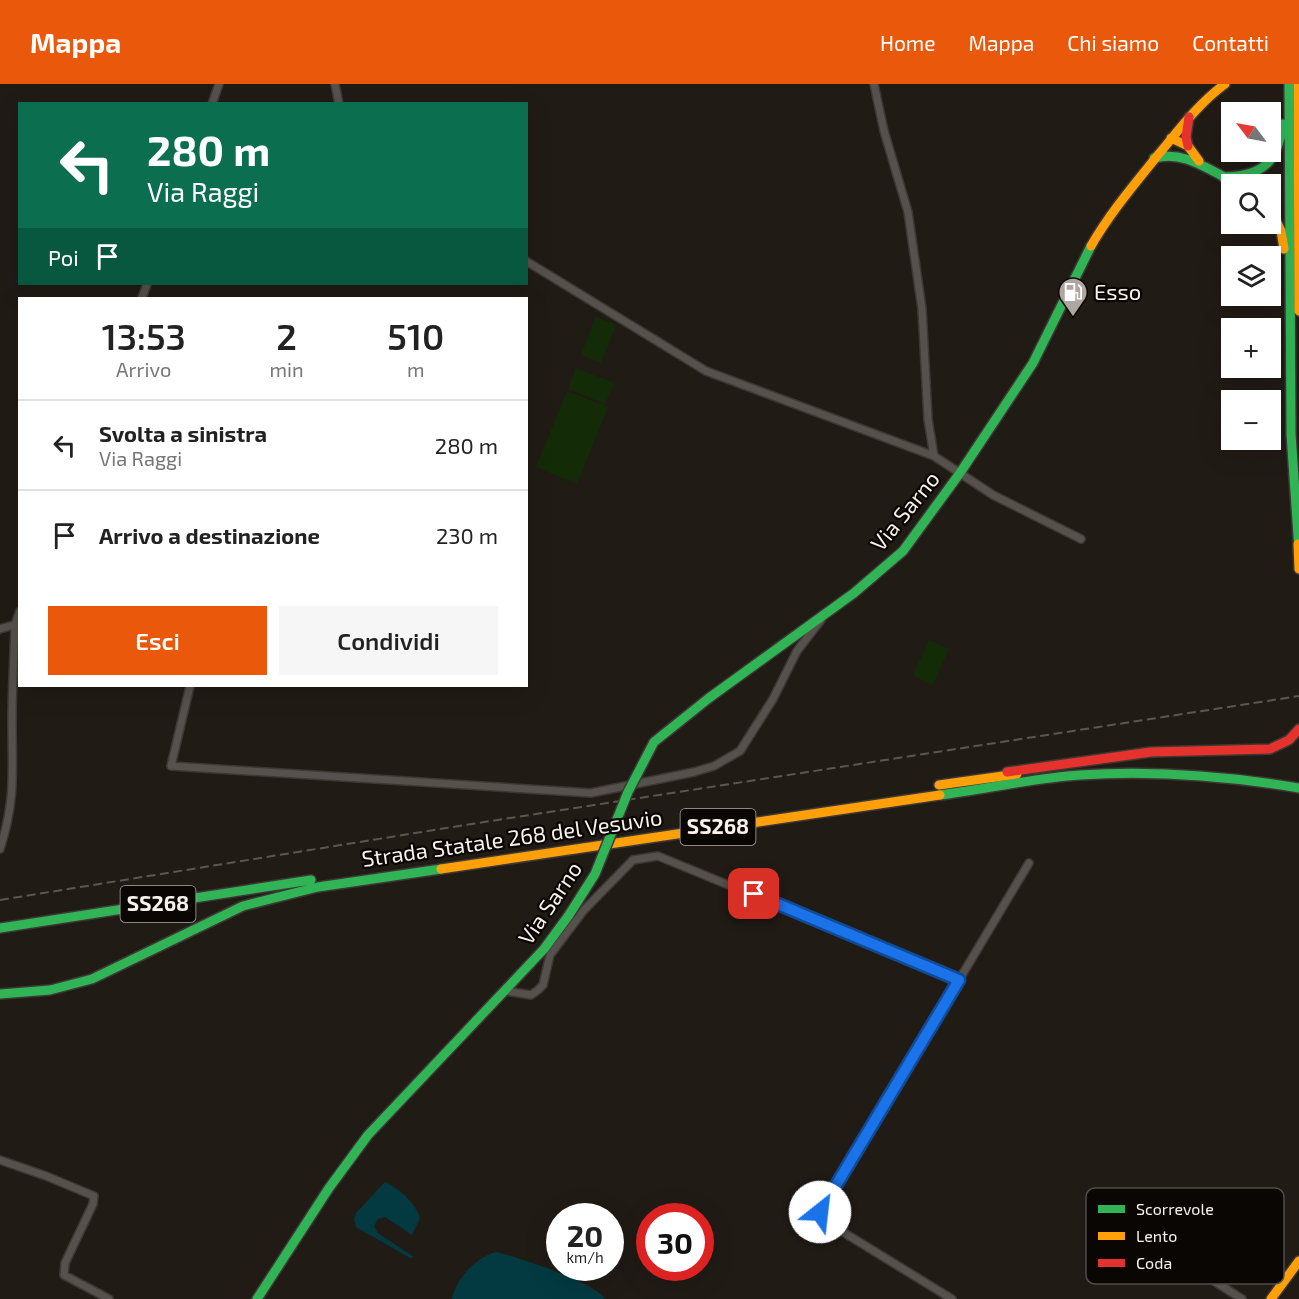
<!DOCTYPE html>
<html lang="it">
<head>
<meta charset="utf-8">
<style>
  body { margin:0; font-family:"Exo 2",sans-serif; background:#f6f6f6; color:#222; height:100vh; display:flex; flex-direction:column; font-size:22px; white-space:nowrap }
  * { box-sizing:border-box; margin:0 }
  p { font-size:20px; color:#767676 }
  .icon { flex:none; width:33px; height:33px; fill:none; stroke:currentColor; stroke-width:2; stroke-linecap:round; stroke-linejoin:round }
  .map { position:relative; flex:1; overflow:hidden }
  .details { position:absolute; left:18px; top:213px; width:510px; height:390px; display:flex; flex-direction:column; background:#fff; border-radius:0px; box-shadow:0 6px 24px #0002 }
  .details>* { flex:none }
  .hud { position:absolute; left:18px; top:18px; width:510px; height:183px; border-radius:0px; box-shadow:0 6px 24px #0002; background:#0b6e4f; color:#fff; overflow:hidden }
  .needle { width:39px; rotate:302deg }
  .controls { position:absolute; left:1221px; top:18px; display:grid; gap:12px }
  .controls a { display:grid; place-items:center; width:60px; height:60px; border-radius:0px; background:#fff; box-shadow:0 6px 24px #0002; font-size:30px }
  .speed { position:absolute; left:546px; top:1119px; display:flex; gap:12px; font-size:30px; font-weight:700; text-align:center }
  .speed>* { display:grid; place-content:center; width:78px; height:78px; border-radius:50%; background:#fff; box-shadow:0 6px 24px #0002; line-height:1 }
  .speed small { font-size:15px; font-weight:400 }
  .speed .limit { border:9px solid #d22; background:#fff; color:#111 }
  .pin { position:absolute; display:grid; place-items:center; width:51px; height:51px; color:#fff; margin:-26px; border-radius:12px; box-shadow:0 3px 9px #0006 }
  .me { position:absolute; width:66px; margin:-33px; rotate:29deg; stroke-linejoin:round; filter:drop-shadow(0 0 4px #0008) }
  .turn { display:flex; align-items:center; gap:21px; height:126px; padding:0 30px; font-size:27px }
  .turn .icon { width:78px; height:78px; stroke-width:2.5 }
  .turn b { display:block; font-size:42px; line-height:51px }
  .then { display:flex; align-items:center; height:57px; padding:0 30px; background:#0003; gap:12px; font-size:22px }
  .eta { display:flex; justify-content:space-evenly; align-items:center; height:102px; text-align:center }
  .eta b { font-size:36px; font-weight:600; line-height:42px }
  .button { display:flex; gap:12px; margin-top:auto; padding:12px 30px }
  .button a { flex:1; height:69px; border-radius:0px; background:#ea580c; color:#fff; font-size:24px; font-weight:600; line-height:69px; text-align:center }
  .button a+a { background:#f6f6f6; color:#222 }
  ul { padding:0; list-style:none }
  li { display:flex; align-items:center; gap:18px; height:90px; padding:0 30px; border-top:2px solid #e0e0e0 }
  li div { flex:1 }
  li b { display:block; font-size:22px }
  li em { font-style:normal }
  header { display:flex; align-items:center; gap:36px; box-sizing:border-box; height:84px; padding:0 30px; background:#ea580c; color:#fff }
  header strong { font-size:28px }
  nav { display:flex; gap:33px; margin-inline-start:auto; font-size:21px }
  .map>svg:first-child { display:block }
  .green { fill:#132c07 }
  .water { fill:#033a42 }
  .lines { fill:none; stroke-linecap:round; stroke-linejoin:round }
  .street-casing { stroke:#3d3835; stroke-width:10 }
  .fast-casing { stroke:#3d3835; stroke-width:12 }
  .slow-casing { stroke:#3d3835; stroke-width:12 }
  .jam-casing { stroke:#3d3835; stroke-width:12 }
  .street { stroke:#56514c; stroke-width:7 }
  .fast { stroke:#30b455; stroke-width:9 }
  .slow { stroke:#ff9f0a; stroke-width:9 }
  .jam { stroke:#e5322d; stroke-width:9 }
  .rail { stroke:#5b5652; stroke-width:2; stroke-dasharray:9 4.5; stroke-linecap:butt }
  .fast-bridge-casing { stroke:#3d3835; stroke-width:12; stroke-linecap:butt }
  .fast-bridge { stroke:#30b455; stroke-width:9 }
  .route-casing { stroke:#114b97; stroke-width:15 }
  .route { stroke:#1a73e8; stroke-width:10 }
  .labels { text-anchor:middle; stroke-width:4.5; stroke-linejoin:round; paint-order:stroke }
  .shield { fill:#0a0604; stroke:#b1aaa6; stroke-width:1.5 }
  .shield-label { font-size:21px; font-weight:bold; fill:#f9f1ec }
  .poi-label { font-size:22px; fill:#f9f1ec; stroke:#0a0604; text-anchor:start }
  .street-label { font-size:22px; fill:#f9f1ec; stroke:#0a0604 }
  .key { fill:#0a0604; stroke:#524c4a; stroke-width:1.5 }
  .key-label { font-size:16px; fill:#f9f1ec }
</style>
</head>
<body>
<header>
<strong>Mappa</strong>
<nav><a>Home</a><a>Mappa</a><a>Chi siamo</a><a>Contatti</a></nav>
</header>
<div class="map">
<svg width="1299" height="1215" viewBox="0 0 1299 1215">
  <rect width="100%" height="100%" fill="#211b16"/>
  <path class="green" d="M596,233l20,8 -15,38 -20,-8z
    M576,284l38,15 -9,21 -37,-15z
    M567,307l41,16 -31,77 -41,-17z
    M929,556l20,9 -16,36 -20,-10z"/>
  <path class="water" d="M385,1098c14,6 31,22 35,36l-8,17 -27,-18 -7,2 -4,7 4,7 36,24 -4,1 -54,-31 -2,-8 2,-6z
    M496,1168c23,6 97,29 109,47h-153c4,-20 24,-42 44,-47z"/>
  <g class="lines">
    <g class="street-casing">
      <path id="street" d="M335,0l4,20
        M874,0l10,47 24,81 14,97 6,110 6,37
        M212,20l7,-20
        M526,177l180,110 228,85 59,39 88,44
        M142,214l5,-14
        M0,545l17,-5
        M190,602l-19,80 420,27 103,-21 20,-6 26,-15 33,-52 24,-48 24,-31
        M0,765c16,-50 12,-77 12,-128 0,-32 2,-64 3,-96l5,-14
        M959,896l70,-117
        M506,907l25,4 7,-5 5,-5 7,-30 34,-45 49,-50 25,-4 301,124 -139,232 5,9 127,78
        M0,1076l46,16 48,20 -1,8 -28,59 -1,12 45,24
        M1117,1135l125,80"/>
    </g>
    <g class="fast-casing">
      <path id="fast" d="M1289,0l2,350 8,116
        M1154,74c30,-7 50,9 76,22
        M1223,93c40,-1 54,-14 60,-53
        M709,614l145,-105 49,-42 57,-78 73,-110 58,-117
        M940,711c46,-6 94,-17 140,-20 73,-5 147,1 219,13
        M0,844l311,-48
        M0,910l50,-4 42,-11 151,-73 75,-19 123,-18
        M257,1215l72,-111 39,-53 176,-186 25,-34"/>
    </g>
    <g class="slow-casing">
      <path id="slow" d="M1298,0l1,227
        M1171,54l17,8 11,15
        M1270,124l11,23 3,18
        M1091,162c19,-33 43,-61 67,-91 21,-25 40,-51 67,-71
        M1298,460l1,25
        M939,701l78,-11
        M441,785l499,-74
        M1271,1215l28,-38"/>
    </g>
    <g class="jam-casing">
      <path id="jam" d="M1188,62l-2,-9 3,-20
        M1007,688l144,-20 119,-3 19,-9 10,-11"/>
    </g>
    <use href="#street" class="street"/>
    <use href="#fast" class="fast"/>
    <use href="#slow" class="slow"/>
    <use href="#jam" class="jam"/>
    <path class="rail" d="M0,816l465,-75 834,-129"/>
    <g class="fast-bridge-casing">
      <path id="fast-bridge" d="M569,831l26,-41 33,-82 26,-50 55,-44"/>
    </g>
    <use href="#fast-bridge" class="fast-bridge"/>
  </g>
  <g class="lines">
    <g class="route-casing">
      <path id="route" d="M754,810l205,86 -139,232"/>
    </g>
    <use href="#route" class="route"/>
  </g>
  <defs>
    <g id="fuel-pin" transform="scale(1.5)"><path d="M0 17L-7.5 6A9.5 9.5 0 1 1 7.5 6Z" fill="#ada6a1" stroke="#0a0604"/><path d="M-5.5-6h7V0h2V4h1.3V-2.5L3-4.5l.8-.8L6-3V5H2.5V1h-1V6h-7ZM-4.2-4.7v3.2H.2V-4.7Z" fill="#fff"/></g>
  </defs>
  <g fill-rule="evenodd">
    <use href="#fuel-pin" x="1073" y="208"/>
  </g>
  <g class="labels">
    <g class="shield">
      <rect x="680.5" y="725" width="75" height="36" rx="4.5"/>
      <rect x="120.5" y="802" width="75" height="36" rx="4.5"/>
    </g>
    <g class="shield-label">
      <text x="718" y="750">SS268</text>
      <text x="158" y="827">SS268</text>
    </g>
    <g class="poi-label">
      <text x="1094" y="216">Esso</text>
    </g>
    <g class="street-label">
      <text transform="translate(905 427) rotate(-51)" y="8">Via Sarno</text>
      <text transform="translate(512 754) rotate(-8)" y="8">Strada Statale 268 del Vesuvio</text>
      <text transform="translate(550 819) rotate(-56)" y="8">Via Sarno</text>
    </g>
  </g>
  <rect x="1086" y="1104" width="198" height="96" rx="9" class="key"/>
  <rect x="1098" y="1121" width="27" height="8" fill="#30b455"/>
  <rect x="1098" y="1148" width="27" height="8" fill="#ff9f0a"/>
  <rect x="1098" y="1175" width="27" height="8" fill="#e5322d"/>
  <g class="key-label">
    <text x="1136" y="1131">Scorrevole</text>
    <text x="1136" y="1158">Lento</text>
    <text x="1136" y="1185">Coda</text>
  </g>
</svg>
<div class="controls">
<a><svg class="needle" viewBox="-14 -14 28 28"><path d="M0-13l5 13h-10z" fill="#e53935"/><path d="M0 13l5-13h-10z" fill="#767676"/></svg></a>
<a><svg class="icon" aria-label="search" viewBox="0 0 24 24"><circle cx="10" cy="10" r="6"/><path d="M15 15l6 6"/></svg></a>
<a><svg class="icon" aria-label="layers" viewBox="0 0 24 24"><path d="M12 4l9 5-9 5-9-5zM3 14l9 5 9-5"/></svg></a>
<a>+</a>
<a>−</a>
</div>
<div class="speed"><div>20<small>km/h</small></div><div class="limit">30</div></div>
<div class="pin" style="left:754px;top:810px;background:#d93025"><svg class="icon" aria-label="arrive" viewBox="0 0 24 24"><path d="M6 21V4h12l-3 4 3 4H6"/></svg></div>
<svg class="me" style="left:820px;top:1128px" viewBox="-20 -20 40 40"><circle r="19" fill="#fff"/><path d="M0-13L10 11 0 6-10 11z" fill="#1a73e8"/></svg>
<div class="hud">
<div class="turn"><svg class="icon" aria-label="left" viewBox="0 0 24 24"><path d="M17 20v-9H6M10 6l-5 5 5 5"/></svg><div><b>280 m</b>Via Raggi</div></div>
<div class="then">Poi<svg class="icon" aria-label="arrive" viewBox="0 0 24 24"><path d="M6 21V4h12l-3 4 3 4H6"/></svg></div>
</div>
<section class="details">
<div class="eta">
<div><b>13:53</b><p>Arrivo</p></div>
<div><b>2</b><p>min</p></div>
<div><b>510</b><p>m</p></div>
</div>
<ul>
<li><svg class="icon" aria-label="left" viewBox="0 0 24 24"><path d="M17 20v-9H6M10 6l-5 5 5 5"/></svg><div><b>Svolta a sinistra</b><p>Via Raggi</p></div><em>280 m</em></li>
<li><svg class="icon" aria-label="arrive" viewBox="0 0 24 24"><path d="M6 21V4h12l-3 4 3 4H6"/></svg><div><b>Arrivo a destinazione</b></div><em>230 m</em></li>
</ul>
<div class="button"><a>Esci</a><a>Condividi</a></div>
</section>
</div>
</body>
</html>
